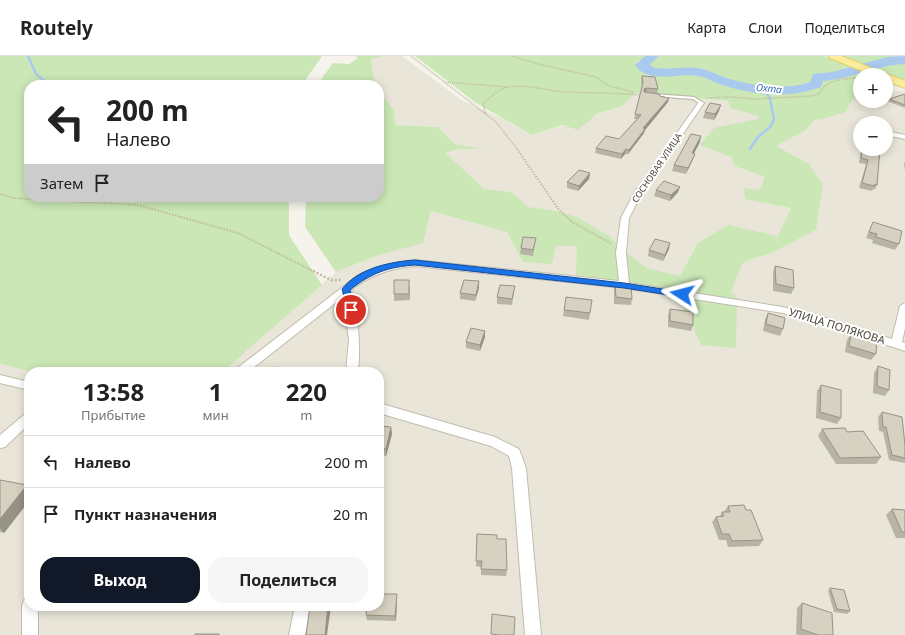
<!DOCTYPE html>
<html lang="ru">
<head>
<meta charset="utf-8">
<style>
  body { margin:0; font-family:"Noto Sans",sans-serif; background:#f6f6f6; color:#222; height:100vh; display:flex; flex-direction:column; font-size:15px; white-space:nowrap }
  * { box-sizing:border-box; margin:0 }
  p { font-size:13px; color:#767676 }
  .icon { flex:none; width:22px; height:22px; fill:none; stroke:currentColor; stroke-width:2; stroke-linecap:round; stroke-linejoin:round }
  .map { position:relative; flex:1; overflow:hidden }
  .drawer { position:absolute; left:24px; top:311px; width:360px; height:244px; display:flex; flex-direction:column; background:#fff; border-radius:16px; box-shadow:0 2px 10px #0003 }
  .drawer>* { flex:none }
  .hud { position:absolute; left:24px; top:24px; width:360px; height:122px; border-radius:16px; box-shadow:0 2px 10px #0003; background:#fff; color:#222; overflow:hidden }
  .fabs { position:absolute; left:853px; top:12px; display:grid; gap:8px }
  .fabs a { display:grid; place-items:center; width:40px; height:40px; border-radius:50%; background:#fff; box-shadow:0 2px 10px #0003; font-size:20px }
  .pin { position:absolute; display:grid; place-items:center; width:34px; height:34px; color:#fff; margin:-17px; border:2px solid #fff; border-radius:50%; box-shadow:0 1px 4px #0007 }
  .me { position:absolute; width:44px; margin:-22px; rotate:279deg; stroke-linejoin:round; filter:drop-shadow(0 0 3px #0008) }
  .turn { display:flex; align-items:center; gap:14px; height:84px; padding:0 16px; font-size:18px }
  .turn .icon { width:52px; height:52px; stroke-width:2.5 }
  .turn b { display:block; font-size:28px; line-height:34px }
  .then { display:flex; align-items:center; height:38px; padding:0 16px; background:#0003; gap:8px; font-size:15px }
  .eta { display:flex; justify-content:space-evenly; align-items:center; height:68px; text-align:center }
  .eta b { font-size:24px; font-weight:700; line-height:28px }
  .button { display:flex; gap:8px; margin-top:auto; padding:8px 16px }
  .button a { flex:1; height:46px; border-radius:16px; background:#111827; color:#fff; font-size:16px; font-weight:700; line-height:46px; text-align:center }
  .button a+a { background:#f6f6f6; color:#222 }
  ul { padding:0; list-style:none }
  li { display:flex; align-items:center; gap:12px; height:52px; padding:0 16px; border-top:1px solid #e0e0e0 }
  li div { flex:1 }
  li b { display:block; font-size:15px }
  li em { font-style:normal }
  header { display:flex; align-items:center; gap:24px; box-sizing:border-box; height:56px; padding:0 20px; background:#fff; border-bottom:1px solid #e0e0e0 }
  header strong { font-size:19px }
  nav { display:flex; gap:22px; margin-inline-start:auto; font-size:14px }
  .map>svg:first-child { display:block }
  .residential { fill:#e9e6d9; fill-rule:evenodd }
  .green { fill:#cae7b5 }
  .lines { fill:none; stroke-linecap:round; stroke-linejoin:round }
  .stream { stroke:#aac9ef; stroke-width:2.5 }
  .river { fill:#aac9ef; fill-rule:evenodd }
  .service-casing { stroke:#c0bcad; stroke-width:2.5 }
  .minor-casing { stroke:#c0bcad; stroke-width:2 }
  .primary-casing { stroke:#e1ce6d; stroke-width:2 }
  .path-far2 { stroke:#c2ba9f; stroke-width:1.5; stroke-dasharray:1 1; stroke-linecap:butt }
  .path-far1 { stroke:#c2ba9f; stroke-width:2; stroke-dasharray:1.5 1.5; stroke-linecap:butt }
  .path { stroke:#c2ba9f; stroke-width:2.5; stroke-dasharray:2 2; stroke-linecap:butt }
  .service { fill:#fff; fill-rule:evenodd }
  .minor { fill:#fff; fill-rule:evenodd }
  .primary { fill:#fbed9d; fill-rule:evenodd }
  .wall { fill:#b8b4a5 }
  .shaded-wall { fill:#969286 }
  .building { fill:#d6d1c0; stroke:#969286 }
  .route { fill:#1a73e8; stroke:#114b97 }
  .labels { text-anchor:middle; stroke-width:4; stroke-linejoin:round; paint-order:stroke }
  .far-street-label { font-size:9px; fill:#494539; stroke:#fff }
  .far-water-label { font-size:10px; font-style:italic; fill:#346cb2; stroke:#fff }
  .street-label { font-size:11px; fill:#494539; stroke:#fff }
</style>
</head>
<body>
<header>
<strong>Routely</strong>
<nav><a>Карта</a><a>Слои</a><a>Поделиться</a></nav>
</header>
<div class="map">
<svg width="905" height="579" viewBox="0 0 905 579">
  <rect width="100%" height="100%" fill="#f5f3eb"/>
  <path class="residential" d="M384,0h18l61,45 36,16 33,18 62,-18 4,-4 23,-6 15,-14 209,19 8,-13 7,-2v4h26v-8l19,-3v545h-905v-271l32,8h-3v234h350v-234h-159l8,-5 108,-95 40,-16 46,-13 9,-32 53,-22 -38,-36 12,-4h21l-24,-5 -17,-17 -42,-2 -2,-15 -15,-19v-6h-4l-4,-26zM860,67h26v26h-26z"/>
  <path class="green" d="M0,0h322l-20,29h-273v112h260v38l33,50 -94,82 -8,5h-188l-32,-8z
    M357,0h27l-13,3 4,26h-58l16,-22 16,1 8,-5z
    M415,0h233l-11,6 2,6c12,4 23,8 35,8 7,0 15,-2 22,-1 9,1 19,6 29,8 22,6 85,21 98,-4l12,-1 24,-8 12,5h-11v22l-7,2 -8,13 -19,6 -12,2 -8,10 -30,16 33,18 14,20 -7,46 -47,24 -18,5 -9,5 -11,28 6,5 -1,51 -35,-3 -25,-52 -46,-11 -54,-7 1,-29h-21l-4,18 -29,-2 -16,-30 -76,-21 -8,32 -47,13 -40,16 -31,-45 1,-30h73v-106l15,19 2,15 42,2 17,17 27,5h-24l-12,4 38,36 27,3 17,15 27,4 22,6 32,19 13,13 25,19 33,8 18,-33 30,-18 50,11 13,-28 -46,-9 -1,-11 16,2 5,-13 -30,-11 -4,-9 -31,-12 14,-17 44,-9 1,-3 -29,-8 -2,-7 -92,-8 -15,14 -23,6 -20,17 -15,-5 -31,10 -56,-32z
    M658,0h166l27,11 -22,8h-14l-2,2 -1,5c-20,12 -44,6 -66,2 -4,-1 -8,-1 -12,-2 -12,-4 -24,-10 -36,-12 -14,-1 -43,6 -54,-6z
    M839,0h66v3h-18l-25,6z
    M891,6h14v20l-28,-10 -6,-5z"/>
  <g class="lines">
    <path class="stream" d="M28,0l8,18 13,11
      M750,93l7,-11 14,-12 3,-7 -4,-20 -6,-10"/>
    <path class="river" d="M645,0h14l-10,9 6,3c14,2 29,-2 43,0 12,2 21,8 32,11 25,7 55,12 80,3l3,-8 20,-2 54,-15 18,-1v8c-29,1 -54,15 -82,17l-2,6c-33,12 -67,8 -99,-2 -8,-3 -15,-7 -23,-9 -19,-4 -51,9 -64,-11z"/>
    <g class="service-casing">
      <path id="service" d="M653,38l41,3 9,6 -3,1 -7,-5 -41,-3 -1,-1z"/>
    </g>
    <g class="minor-casing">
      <path id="minor" d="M701,45l3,2 -63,92 -12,23 -3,35 3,30 154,24 34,8 75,24 8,-33 5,-3v25l-3,14 3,1v8l-94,-31 -28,-7 -159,-25 -209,-22c-25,2 -45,9 -64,24 7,27 10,54 7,82h-12l3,-32 -6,-43 -95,75h-14l2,-3 121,-93c18,-9 37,-14 58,-16l204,21 -3,-28 5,-35 12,-23 66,-93z
        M886,75l19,4v4l-19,-4z
        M0,319l29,7v8l-29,-7z
        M379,347l116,34 24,12 7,19 15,167h-16l-13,-167 -3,-12 -18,-10 -112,-33z
        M29,356v12l-24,23 -5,1v-13l25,-21z
        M29,543v7h9v29h-16v-29l2,-6z
        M295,550h16l-6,29h-16z"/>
    </g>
    <g class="primary-casing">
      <path id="primary" d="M828,0h13l64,25v7l-19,-7v-6h-14l-42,-17z"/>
    </g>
    <path class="path-far2" d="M411,0l85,66 22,28
      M512,0l26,8 58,13 13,9 24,6
      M444,26l63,5
      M707,42l24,-1 24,2 56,-3 8,-2c7,-16 25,-14 40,-17
      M486,59l-3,-11c6,-6 16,-15 25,-17 20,-3 39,4 58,5 26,1 51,1 77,3"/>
    <path class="path-far1" d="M517,93l42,61 13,12 40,22
      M0,138l13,4 125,7 100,28 77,39"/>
    <path class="path" d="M313,215l18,9h11"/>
    <use href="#service" class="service"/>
    <use href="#minor" class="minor"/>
    <use href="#primary" class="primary"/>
  </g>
  <path class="wall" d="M642,20l16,13 -1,4h-5l8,3 8,6 -23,28 -1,3 -16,21h-3l-4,5 -26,-6 1,-5 23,-9 18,-20h-3l8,-32 -1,-6z
    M905,38v14l-18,-7 2,-2z
    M719,55l-5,9 -11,-2 2,-6z
    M700,86l-6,11 1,1 -2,5 -7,15 -14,-3 2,-6z
    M861,93h19l-3,36 -2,4h-2l-1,2 -13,-3 7,-24 -7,-1z
    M905,106v9l-1,-7z
    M590,117l-1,6 -11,12 -11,-3v-6z
    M680,131l-2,5 -8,9 -16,-5 2,-6z
    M873,166l26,22 -4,6 -23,-7 1,-3 -7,-2 4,-10z
    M536,182l-3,18 -13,-2 1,-6z
    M669,193l-6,12 -15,-5 1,-6z
    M775,210l19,22 -3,6 -18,-3v-19z
    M479,225v7l-4,13 -15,-2v-6z
    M615,227l17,16 -1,6 -17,-1v-15z
    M410,230v14l-16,1v-7z
    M514,237l-2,12 -15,-1v-7z
    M566,241l24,16 -1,7 -26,-4z
    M670,253l23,16 -2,6 -23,-4v-12z
    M768,257l15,16 -3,7 -17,-5 2,-12z
    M485,275v6l-5,14 -14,-3v-6z
    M851,278l25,20 -5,6 -26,-8 2,-12z
    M878,310l11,24 -4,6 -12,-3 1,-20z
    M821,329l20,33 -4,6 -21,-6 1,-27z
    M882,356l23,33v18l-16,-3 -6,-28 -4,-1 -1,-14z
    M379,370l12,1 1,7 -6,22 -7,-1z
    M822,373l59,28 -5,7h-40l-18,-28z
    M0,424l29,8v13l-25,32 -4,-1z
    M728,450l18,4 17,30 -4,6 -31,1 -2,-7h-7l-7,-18 4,-5 4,-1 2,-4h2z
    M892,453l13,1v28h-9l-10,-23z
    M477,478l20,5 10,31 -1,6 -25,-1v-8l-5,-1z
    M830,532l20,23 -3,3 -13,-2 -6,-21z
    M397,543l-1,22 -29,-1 -1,-5z
    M802,547l31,32h-35l-2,-1 1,-26z"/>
  <path class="shaded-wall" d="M647,32l-1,4 -3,2 1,-5z
    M669,42l-1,4 -23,28 -1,3 -16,21 1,-4 14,-22z
    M721,49l-2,6 -5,9 1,-6z
    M701,80l-1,6 -9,17 1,-6z
    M626,93l-1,5 -4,5 1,-5z
    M695,98l-2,5 -7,15 2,-6z
    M590,117l-1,6 -11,12 1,-5z
    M680,131l-2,5 -8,9 1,-6z
    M670,187l-1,6 -6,12 2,-6z
    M479,225v7l-4,13 1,-6z
    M485,275v6l-5,14v-6z
    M391,371l1,7 -6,22v-7z
    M27,429l2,3v13l-25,32 -4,-5v-9z
    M397,538v5l-1,22 -1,-5z
    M328,550h3l-4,29h-2z"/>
  <path class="building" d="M642,20l13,1 3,12 -11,-1 -3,1v3l15,2 1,2 9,2 -26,30 2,1 -16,21 -3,-1 -4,5 -26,-6 10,-12 13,3 22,-24 -6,-1 8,-31z
    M905,38v11l-16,-6z
    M710,47l11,2 -6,9 -10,-2z
    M691,78l10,2 -9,17 3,1 -7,14 -14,-3z
    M862,93h18l-3,36 -2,-1 -1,2 -12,-3 6,-23 -7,-2z
    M579,114l11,3 -11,13 -12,-4z
    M664,125l16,6 -9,8 -15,-5z
    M873,166l29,9 -3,13 -23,-7 1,-3 -8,-2z
    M523,181l13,1 -3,12 -12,-2z
    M655,183l15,4 -5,12 -16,-5z
    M775,210l18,4 1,18 -18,-4z
    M394,224h15v14h-15z
    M464,224l15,1 -3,14 -16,-2z
    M615,227l16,1 1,15 -16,-2z
    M500,229l15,1 -3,13 -15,-2z
    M566,241l26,3 -2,13 -26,-3z
    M670,253l23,3v13l-23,-4z
    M768,257l17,5 -2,11 -17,-5z
    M471,272l14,3 -5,14 -14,-3z
    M851,278l26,7 -1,13 -27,-8z
    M878,310l12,4 -1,20 -12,-4z
    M272,311l9,5h-16z
    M821,329l20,5v28l-21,-6z
    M882,356l20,5 3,28v13l-13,-3 -6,-28h-3z
    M379,370l12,1 -5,22h-7z
    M845,372l2,4 16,-1 18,26 -41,1 -18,-29z
    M0,424l27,5 -27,34z
    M744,449l2,5h5l12,30 -31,1 -3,-7h-7l-6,-17 8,-1 -2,-4h8l-2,-6z
    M892,453l13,1v22h-3z
    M477,478l20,1v4h9l1,31 -26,-1 1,-8h-6z
    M830,532l14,2 6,21 -13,-2z
    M379,538h18l-2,22 -29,-1 1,-9h12z
    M802,547l30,10 1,22h-15l-17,-6z
    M310,550h18l-3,29h-19z
    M492,558l23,3 -1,18h-14l-9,-1z
    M195,578h24v1h-24z"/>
  <path class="route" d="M415,204l209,23 58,9 4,2 -4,3 -58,-9 -209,-23c-27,2 -44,8 -65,25l5,20 -1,2h-6l-6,-23c17,-21 47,-27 73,-29z"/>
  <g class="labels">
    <g class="far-street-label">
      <text transform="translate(657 112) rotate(-56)" y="3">СОСНОВАЯ УЛИЦА</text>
    </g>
    <g class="far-water-label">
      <text transform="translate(769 32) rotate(6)" y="4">Охта</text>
    </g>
    <g class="street-label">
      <text transform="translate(837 270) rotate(17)" y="4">УЛИЦА ПОЛЯКОВА</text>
    </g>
  </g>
</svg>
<div class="fabs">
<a>+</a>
<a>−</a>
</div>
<div class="pin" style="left:351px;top:254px;background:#d93025"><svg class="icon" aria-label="arrive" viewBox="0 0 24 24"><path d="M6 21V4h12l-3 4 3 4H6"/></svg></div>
<svg class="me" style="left:682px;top:238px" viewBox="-20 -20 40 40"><path d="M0-17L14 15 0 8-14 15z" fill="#1a73e8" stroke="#fff" stroke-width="4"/></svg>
<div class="hud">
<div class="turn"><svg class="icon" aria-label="left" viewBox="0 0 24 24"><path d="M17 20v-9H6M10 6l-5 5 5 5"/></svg><div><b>200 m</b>Налево</div></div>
<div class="then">Затем<svg class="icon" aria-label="arrive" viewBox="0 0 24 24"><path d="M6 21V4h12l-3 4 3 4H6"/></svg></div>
</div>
<section class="drawer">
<div class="eta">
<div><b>13:58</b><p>Прибытие</p></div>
<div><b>1</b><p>мин</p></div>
<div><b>220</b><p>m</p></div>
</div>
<ul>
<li><svg class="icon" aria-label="left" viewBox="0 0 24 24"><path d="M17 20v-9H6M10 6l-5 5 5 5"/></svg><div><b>Налево</b></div><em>200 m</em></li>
<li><svg class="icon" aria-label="arrive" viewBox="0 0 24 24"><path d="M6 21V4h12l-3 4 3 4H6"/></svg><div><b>Пункт назначения</b></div><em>20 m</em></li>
</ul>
<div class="button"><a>Выход</a><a>Поделиться</a></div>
</section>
</div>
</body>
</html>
